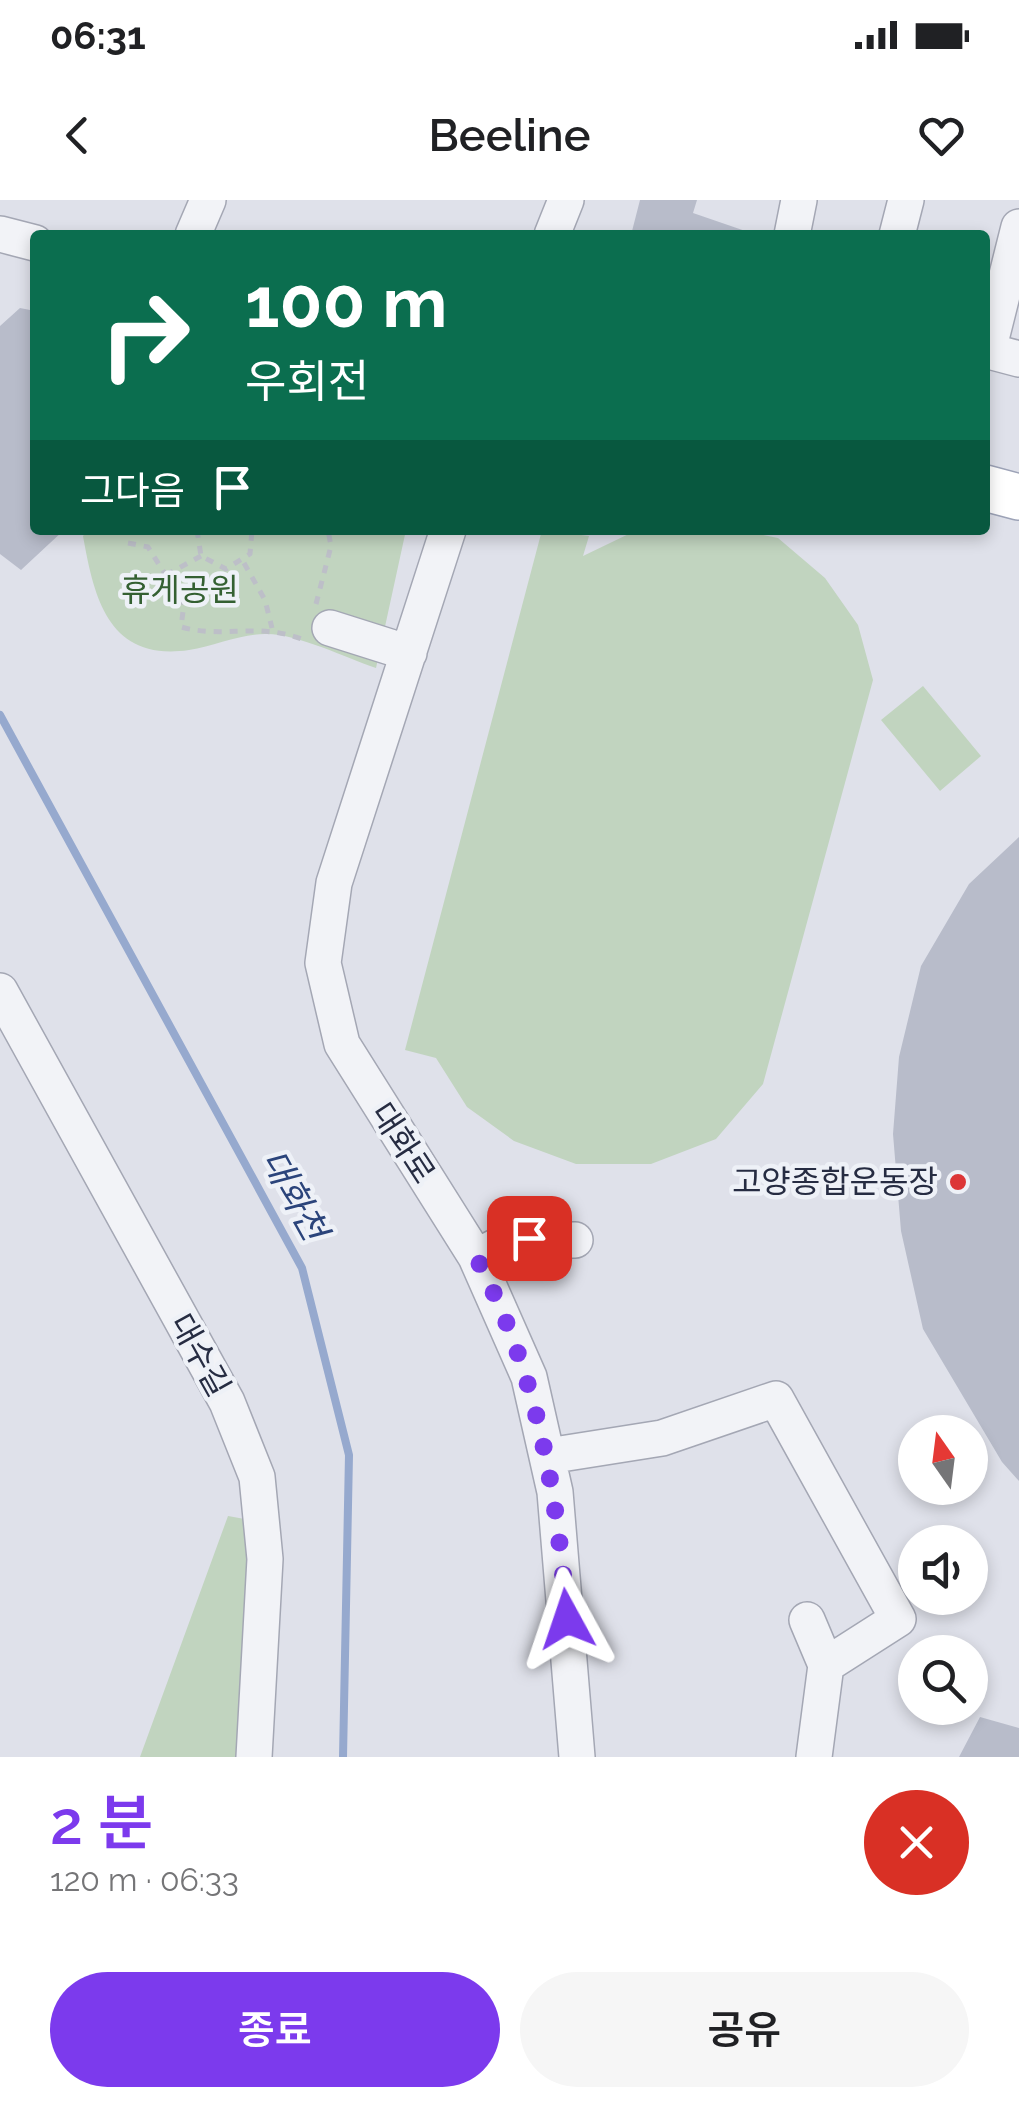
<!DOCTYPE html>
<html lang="ko">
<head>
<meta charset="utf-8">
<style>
  body { margin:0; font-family:Raleway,"Noto Sans KR",sans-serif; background:#f6f6f6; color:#202124; height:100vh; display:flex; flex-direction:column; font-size:38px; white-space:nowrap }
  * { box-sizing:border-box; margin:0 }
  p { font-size:32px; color:#757577 }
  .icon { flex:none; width:55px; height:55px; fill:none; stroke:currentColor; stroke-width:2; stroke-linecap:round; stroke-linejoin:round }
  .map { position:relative; height:1557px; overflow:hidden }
  .details { display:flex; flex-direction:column; background:#fff; flex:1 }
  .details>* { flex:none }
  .top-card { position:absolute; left:30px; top:30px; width:960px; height:305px; border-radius:10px; box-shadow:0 5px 15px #0003; background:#0b6e4f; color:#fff; overflow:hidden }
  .needle { width:65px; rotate:346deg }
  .fabs { position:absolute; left:898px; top:1215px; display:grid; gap:20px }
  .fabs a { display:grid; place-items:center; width:90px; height:90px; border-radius:50%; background:#fff; box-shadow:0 5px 15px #0003; font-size:50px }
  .pin { position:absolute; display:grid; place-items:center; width:85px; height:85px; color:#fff; margin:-42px; border-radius:20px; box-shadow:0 5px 15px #0006 }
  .me { position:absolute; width:110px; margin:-55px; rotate:355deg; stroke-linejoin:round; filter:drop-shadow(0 0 8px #0008) }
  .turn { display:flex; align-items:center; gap:35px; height:210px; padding:0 50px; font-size:45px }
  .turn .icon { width:130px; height:130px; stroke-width:2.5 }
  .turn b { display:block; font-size:70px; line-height:85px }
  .then { display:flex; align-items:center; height:95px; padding:0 50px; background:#0003; gap:20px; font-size:38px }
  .round { display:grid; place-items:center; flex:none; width:105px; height:105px; border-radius:52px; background:#f6f6f6 }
  .headline { display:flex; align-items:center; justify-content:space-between; height:170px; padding:0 50px }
  h1 { font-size:60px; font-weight:600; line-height:75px; color:#7c3aed }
  .primary-button { display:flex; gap:20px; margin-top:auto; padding:20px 50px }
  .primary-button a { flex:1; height:115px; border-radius:60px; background:#7c3aed; color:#fff; font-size:40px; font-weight:600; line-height:115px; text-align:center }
  .primary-button a+a { background:#f6f6f6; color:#202124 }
  .status { display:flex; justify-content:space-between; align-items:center; height:70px; padding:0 50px; background:#fff; direction:ltr }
  .status svg { height:28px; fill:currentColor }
  header { display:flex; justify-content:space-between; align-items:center; height:130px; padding:0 50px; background:#fff; font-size:45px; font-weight:600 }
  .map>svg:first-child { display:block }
  .green { fill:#c1d4bf }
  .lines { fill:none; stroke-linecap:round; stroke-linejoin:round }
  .stream { stroke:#96a9ce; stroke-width:8 }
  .building { fill:#b8bcca }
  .minor-casing { stroke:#a4a7b4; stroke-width:38 }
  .major-casing { stroke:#9da3b7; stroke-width:48 }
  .path { stroke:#bdbfc8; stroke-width:5; stroke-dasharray:8 8; stroke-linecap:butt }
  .minor { stroke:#f2f3f7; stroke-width:35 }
  .major { stroke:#fff; stroke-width:45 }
  .route { stroke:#7c3aed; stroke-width:18; stroke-dasharray:0 32.4 }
  .poi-dot { fill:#dc3637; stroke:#eef1f7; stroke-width:4 }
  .labels { text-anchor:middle; stroke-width:9; stroke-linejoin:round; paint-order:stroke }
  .park-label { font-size:32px; fill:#346032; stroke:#eef1f7 }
  .street-label { font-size:32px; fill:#262c42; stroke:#eef1f7 }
  .poi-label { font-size:32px; fill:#262c42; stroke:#eef1f7; text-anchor:end }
  .water-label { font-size:35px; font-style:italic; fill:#2b447b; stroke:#eef1f7 }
</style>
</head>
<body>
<div class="status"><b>06:31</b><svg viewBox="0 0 49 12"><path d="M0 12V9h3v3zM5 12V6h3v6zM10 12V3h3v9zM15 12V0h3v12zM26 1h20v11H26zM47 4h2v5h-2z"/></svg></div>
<header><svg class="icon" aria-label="back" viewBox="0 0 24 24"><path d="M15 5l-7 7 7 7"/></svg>Beeline<svg class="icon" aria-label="heart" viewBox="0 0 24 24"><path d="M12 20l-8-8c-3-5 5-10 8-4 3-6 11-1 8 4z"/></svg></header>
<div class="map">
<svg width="1019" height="1557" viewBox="0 0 1019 1557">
  <rect width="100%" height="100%" fill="#dfe1ea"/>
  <path class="green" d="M88,330h318l-30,138c-30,-10 -80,-35 -111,-34 -25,0 -51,12 -76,16 -81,12 -95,-53 -106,-114z
    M542,330l47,6 -6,20 54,-26h102l39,8 47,40 33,47 15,55 -110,404 -47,55 -65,25h-75l-62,-23 -47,-34 -31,-49 -31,-8z
    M923,486l58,70 -41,35 -59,-71z
    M228,1316l22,4 -13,237h-97z"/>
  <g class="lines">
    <path class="stream" d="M0,515l302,553 47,187 -6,302"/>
  </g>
  <path class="building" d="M640,0h57l-4,13 64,22h-126z
    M20,108l15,3v219h29l-43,40 -21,-16v-228z
    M1019,637v644l-17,-19 -79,-133 -22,-98 -8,-97 6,-77 22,-91 48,-82z
    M980,1517l39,11v29h-60z"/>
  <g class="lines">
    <g class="minor-casing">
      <path id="minor" d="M0,34l35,9
        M193,35l15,-35
        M552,35l14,-35
        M792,35l7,-35
        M897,35l9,-35
        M985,150l34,9
        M988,151l31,-124
        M448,330l-114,353 -11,80 19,81 134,213 53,120 26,115 22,265
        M330,428l79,25
        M0,791l227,411 30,75 8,82 -11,198
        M476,1057l31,-16 68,-1
        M548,1256l114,-18 114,-39 122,220 -72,46
        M807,1420l19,45 -12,92"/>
    </g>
    <g class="major-casing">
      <path id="major" d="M985,288l34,9"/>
    </g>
    <path class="path" d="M197,330l4,26 25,13 24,-15 2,-24
      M128,343l20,4 36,57 -3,23c44,12 74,-5 121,12
      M244,363l21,37 7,28
      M166,375l35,-19
      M316,404l15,-58 -3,-16"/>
    <use href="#minor" class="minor"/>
    <use href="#major" class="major"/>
  </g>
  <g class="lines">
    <path class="route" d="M529,1038l-23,3 -30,16c61,115 81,234 91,362"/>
  </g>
  <circle class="poi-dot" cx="958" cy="982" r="10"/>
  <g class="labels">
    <g class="park-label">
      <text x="180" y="401">휴게공원</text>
    </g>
    <g class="street-label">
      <text transform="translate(403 943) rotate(57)" y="11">대화로</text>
      <text transform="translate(200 1155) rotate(61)" y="11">대수길</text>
    </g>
    <g class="poi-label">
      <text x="938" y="993">고양종합운동장</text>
    </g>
    <g class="water-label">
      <text transform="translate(294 995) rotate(61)" y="12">대화천</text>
    </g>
  </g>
</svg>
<div class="fabs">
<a><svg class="needle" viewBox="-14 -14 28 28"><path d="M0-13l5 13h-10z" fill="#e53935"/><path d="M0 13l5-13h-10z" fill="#757577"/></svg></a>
<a><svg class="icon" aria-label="sound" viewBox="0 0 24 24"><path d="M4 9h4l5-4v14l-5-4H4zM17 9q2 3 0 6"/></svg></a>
<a><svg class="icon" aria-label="search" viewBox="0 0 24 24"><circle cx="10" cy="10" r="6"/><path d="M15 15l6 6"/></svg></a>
</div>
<div class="pin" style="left:529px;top:1038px;background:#d93025"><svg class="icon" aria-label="arrive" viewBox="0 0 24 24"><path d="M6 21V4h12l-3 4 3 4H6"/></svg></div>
<svg class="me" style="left:567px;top:1419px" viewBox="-20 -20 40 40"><path d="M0-17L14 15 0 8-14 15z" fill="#7c3aed" stroke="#fff" stroke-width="4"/></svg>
<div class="top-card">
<div class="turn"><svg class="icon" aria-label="right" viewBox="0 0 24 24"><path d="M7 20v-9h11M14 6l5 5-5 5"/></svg><div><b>100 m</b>우회전</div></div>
<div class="then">그다음<svg class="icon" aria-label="arrive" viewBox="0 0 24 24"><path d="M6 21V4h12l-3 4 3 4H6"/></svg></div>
</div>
</div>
<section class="details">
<div class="headline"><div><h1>2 분</h1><p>120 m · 06:33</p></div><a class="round" style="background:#d93025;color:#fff"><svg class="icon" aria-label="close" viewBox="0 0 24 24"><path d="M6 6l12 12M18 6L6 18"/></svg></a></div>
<div class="primary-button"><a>종료</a><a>공유</a></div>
</section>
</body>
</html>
